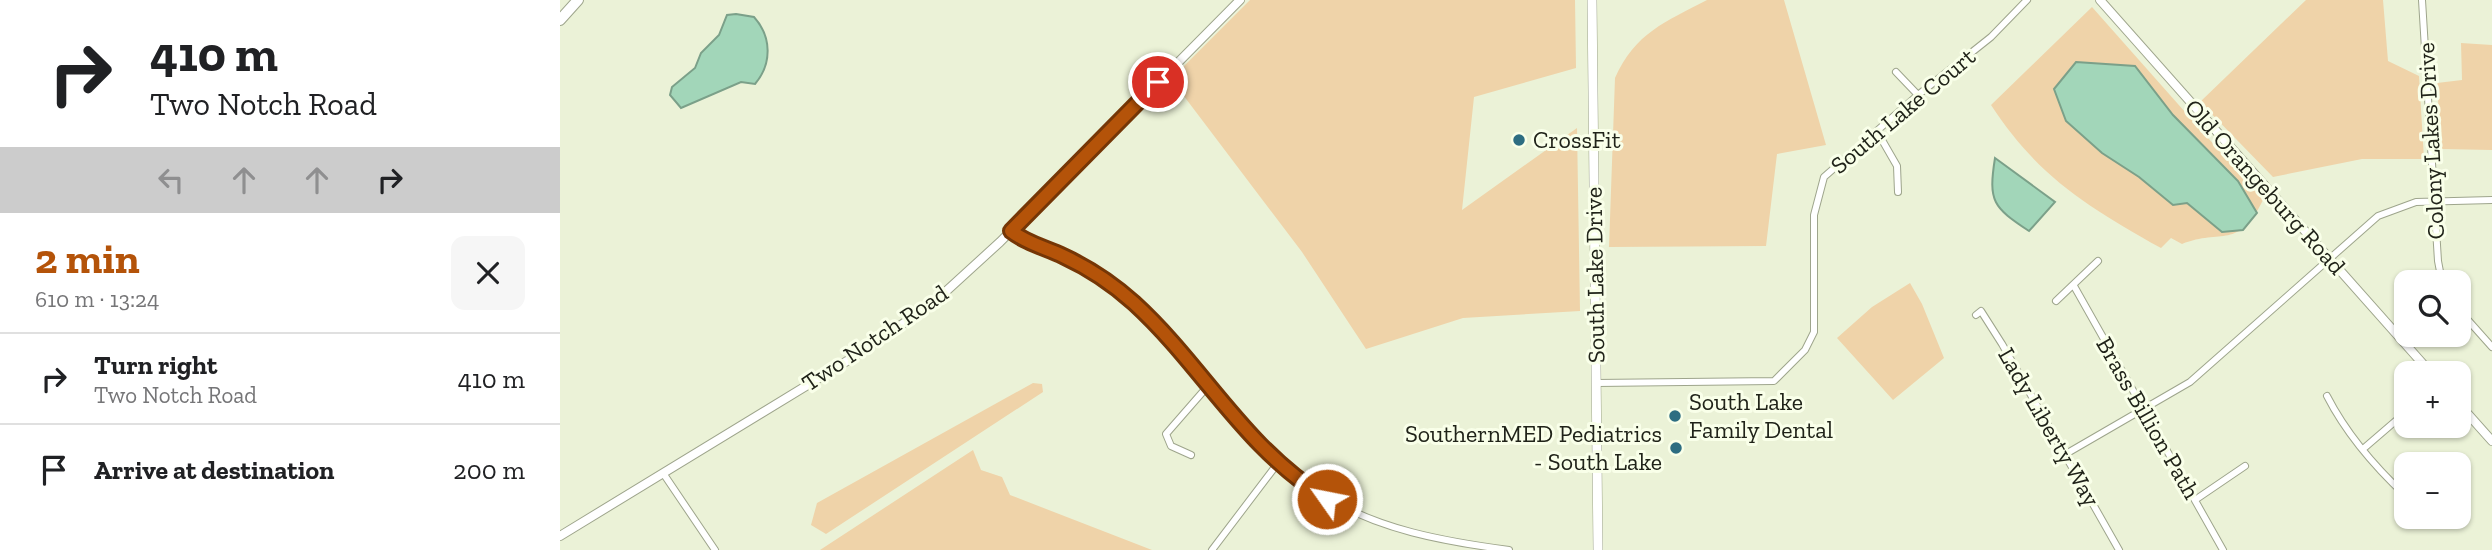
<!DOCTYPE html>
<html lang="en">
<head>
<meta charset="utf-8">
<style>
  body { margin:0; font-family:"Zilla Slab",serif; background:#f6f6f6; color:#202124; height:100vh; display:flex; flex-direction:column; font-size:26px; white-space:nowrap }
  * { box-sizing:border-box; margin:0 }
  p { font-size:23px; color:#757577 }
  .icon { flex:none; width:38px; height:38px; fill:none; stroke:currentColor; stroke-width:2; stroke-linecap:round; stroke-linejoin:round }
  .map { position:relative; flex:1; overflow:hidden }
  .side { display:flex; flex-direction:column; background:#fff; width:560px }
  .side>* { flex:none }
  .top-card { background:#fff; color:#202124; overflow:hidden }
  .fabs { position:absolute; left:1834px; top:270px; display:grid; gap:14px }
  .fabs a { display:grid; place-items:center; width:77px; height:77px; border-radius:14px; background:#fff; box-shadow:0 2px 5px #0004; font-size:35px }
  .pin { position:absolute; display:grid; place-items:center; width:60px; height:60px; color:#fff; margin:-30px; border:4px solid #fff; border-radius:50%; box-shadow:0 2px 7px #0007 }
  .me { position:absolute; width:77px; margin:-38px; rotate:303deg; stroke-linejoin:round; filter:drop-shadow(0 0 5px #0008) }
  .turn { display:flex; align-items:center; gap:24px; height:147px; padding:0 35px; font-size:32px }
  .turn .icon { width:91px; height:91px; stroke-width:2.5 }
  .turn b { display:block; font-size:49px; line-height:60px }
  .lanes { display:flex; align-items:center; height:66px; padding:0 35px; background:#0003; justify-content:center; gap:35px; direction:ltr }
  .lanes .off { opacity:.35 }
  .round { display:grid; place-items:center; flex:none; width:74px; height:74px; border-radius:14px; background:#f6f6f6 }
  .overview { display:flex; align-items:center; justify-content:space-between; height:119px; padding:0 35px }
  h1 { font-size:42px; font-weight:700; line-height:52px; color:#b45309 }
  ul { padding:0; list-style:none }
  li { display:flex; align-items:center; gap:21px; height:91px; padding:0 35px; border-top:2px solid #e0e0e0 }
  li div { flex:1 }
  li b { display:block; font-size:26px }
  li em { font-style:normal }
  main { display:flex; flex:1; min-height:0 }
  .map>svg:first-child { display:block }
  .green { fill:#efd3a9 }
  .water { fill:#a2d6b9; stroke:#7ba089; stroke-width:2 }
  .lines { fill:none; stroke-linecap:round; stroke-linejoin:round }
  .minor-casing { stroke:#9ea58c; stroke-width:8 }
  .tertiary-casing { stroke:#9ea58c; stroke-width:10 }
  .secondary-casing { stroke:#9ea58c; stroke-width:10 }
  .motorway-casing { stroke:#9ea58c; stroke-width:12 }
  .minor { stroke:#fff; stroke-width:6 }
  .tertiary { stroke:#fff; stroke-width:8 }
  .secondary { stroke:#fff; stroke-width:9 }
  .motorway { stroke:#fff; stroke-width:10 }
  .route-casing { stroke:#753606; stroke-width:18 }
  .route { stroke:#b45309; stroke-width:12 }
  .poi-dot { fill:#2d6d81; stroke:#f9ffe9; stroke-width:2.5 }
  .labels { text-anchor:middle; stroke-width:6; stroke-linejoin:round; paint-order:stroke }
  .street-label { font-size:24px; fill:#202319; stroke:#f9ffe9 }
  .poi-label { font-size:24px; fill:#202319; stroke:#f9ffe9; text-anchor:start }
</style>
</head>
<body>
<main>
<section class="side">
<div class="top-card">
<div class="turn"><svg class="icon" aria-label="right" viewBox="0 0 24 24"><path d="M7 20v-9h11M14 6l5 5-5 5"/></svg><div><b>410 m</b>Two Notch Road</div></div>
<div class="lanes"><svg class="icon off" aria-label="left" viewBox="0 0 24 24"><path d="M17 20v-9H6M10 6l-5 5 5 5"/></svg><svg class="icon off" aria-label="ahead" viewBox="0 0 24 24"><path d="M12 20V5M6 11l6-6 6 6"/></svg><svg class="icon off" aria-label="ahead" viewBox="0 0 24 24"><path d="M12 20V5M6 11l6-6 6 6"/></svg><svg class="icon" aria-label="right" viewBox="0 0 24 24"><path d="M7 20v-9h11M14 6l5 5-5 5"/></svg></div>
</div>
<div class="overview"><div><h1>2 min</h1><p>610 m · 13:24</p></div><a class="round"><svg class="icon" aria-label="close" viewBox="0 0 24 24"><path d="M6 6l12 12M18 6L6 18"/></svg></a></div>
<ul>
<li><svg class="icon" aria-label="right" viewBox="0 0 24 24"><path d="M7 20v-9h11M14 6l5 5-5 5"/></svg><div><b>Turn right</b><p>Two Notch Road</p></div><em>410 m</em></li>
<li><svg class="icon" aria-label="arrive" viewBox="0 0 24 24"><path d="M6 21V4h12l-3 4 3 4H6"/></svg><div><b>Arrive at destination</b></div><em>200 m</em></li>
</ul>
</section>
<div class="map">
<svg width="1932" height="550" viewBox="0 0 1932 550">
  <rect width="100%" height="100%" fill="#ebf2d7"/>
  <path class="green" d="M690,0h325l1,68 -102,29 -12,113 115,-82 3,183 -117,7 -97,31 -64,-97 -131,-173z
    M1147,0h77l42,145 -49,9 -11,92 -157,1 6,-169c20,-45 50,-56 92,-78z
    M1746,0h77l5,61 31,15 5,83h-62l-89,18 -73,-75z
    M1532,7l171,193c-25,51 -41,28 -81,44l-11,-6 -10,10c-73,-41 -123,-71 -170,-143z
    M1901,43l31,2v105l-51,-1 -4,-66 25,-3z
    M1350,283l12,21 22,54 -51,42 -56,-62 35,-31z
    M473,383l9,1 1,8 -217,142 -15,-9 6,-22z
    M413,450l8,20 21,7 8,18 142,55h-332z"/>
  <path class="water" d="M176,14l18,3c18,20 18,47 1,67l-14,-2 -60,26 -11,-13 2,-8 23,-19 6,-15 18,-18 8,-20z
    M1516,62l59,4 38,49 65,66 19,32 -14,17 -21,2 -35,-29 -14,2 -34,-28 -37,-24 -36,-32 -12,-32z
    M1435,158l60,44 -26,29c-36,-24 -41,-29 -34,-73z"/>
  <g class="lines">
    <g class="minor-casing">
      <path id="minor" d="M1862,0l16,261 4,21
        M1336,72l22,23
        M1318,133l19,33 1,26
        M451,231c15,12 35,17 52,25 24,11 47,26 67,43 29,26 51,59 77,88 99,115 151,143 302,163
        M1514,286l149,264
        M1496,301l42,-40
        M1899,310l33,37
        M1416,315l5,-4 21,33 117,206
        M1036,383l178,-2 31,-31 9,-18v-117l10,-38 94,-82 73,-58 36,-37
        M1767,396c19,37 49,72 79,100
        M1803,449l43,-37
        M631,455l-20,-9 -5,-12 41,-47
        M1504,455l126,-73 188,-166 38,-14 76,-2
        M103,473l52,77
        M1635,500l50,-34
        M1874,516l2,2
        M652,550l66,-87"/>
    </g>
    <g class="tertiary-casing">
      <path id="tertiary" d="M1540,0l331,373
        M1899,404l33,37
        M0,536l287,-175 84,-56 69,-63 240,-242"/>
    </g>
    <g class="secondary-casing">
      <path id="secondary" d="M1032,0l6,550"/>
    </g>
    <g class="motorway-casing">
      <path id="motorway" d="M0,20l18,-20"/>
    </g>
    <use href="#minor" class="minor"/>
    <use href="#tertiary" class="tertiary"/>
    <use href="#secondary" class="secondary"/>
    <use href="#motorway" class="motorway"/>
  </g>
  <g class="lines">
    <g class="route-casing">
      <path id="route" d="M598,82l-147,149c15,12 35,17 52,25 26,12 50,28 71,47 70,64 108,143 193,196"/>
    </g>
    <use href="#route" class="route"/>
  </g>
  <g class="poi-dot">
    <circle cx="959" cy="140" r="7"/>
    <circle cx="1115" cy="416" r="7"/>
    <circle cx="1116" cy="448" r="7"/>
  </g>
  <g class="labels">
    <g class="street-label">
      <text transform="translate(1343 111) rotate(-40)" y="8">South Lake Court</text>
      <text transform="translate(1871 141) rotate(-93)" y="8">Colony Lakes Drive</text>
      <text transform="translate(1705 187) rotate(48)" y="8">Old Orangeburg Road</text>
      <text transform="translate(1035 275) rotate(-91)" y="8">South Lake Drive</text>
      <text transform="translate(315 338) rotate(-34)" y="8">Two Notch Road</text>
      <text transform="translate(1588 418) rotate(60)" y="8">Brass Billion Path</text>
      <text transform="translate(1489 427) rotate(60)" y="8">Lady Liberty Way</text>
    </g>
    <g class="poi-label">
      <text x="973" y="148">CrossFit</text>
      <text x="1129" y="410">South Lake<tspan x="1129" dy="28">Family Dental</tspan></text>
      <text x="1102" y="442" text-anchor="end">SouthernMED Pediatrics<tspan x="1102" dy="28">- South Lake</tspan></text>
    </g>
  </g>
</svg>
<div class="fabs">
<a><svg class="icon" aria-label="search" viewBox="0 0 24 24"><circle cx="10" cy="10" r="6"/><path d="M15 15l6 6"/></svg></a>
<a>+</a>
<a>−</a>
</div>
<div class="pin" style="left:598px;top:82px;background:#d93025"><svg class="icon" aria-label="arrive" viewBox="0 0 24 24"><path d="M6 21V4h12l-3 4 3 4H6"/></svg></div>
<svg class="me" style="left:767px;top:499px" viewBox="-20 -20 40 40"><circle r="17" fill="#b45309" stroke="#fff" stroke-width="3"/><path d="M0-11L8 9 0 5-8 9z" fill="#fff"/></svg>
</div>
</main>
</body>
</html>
